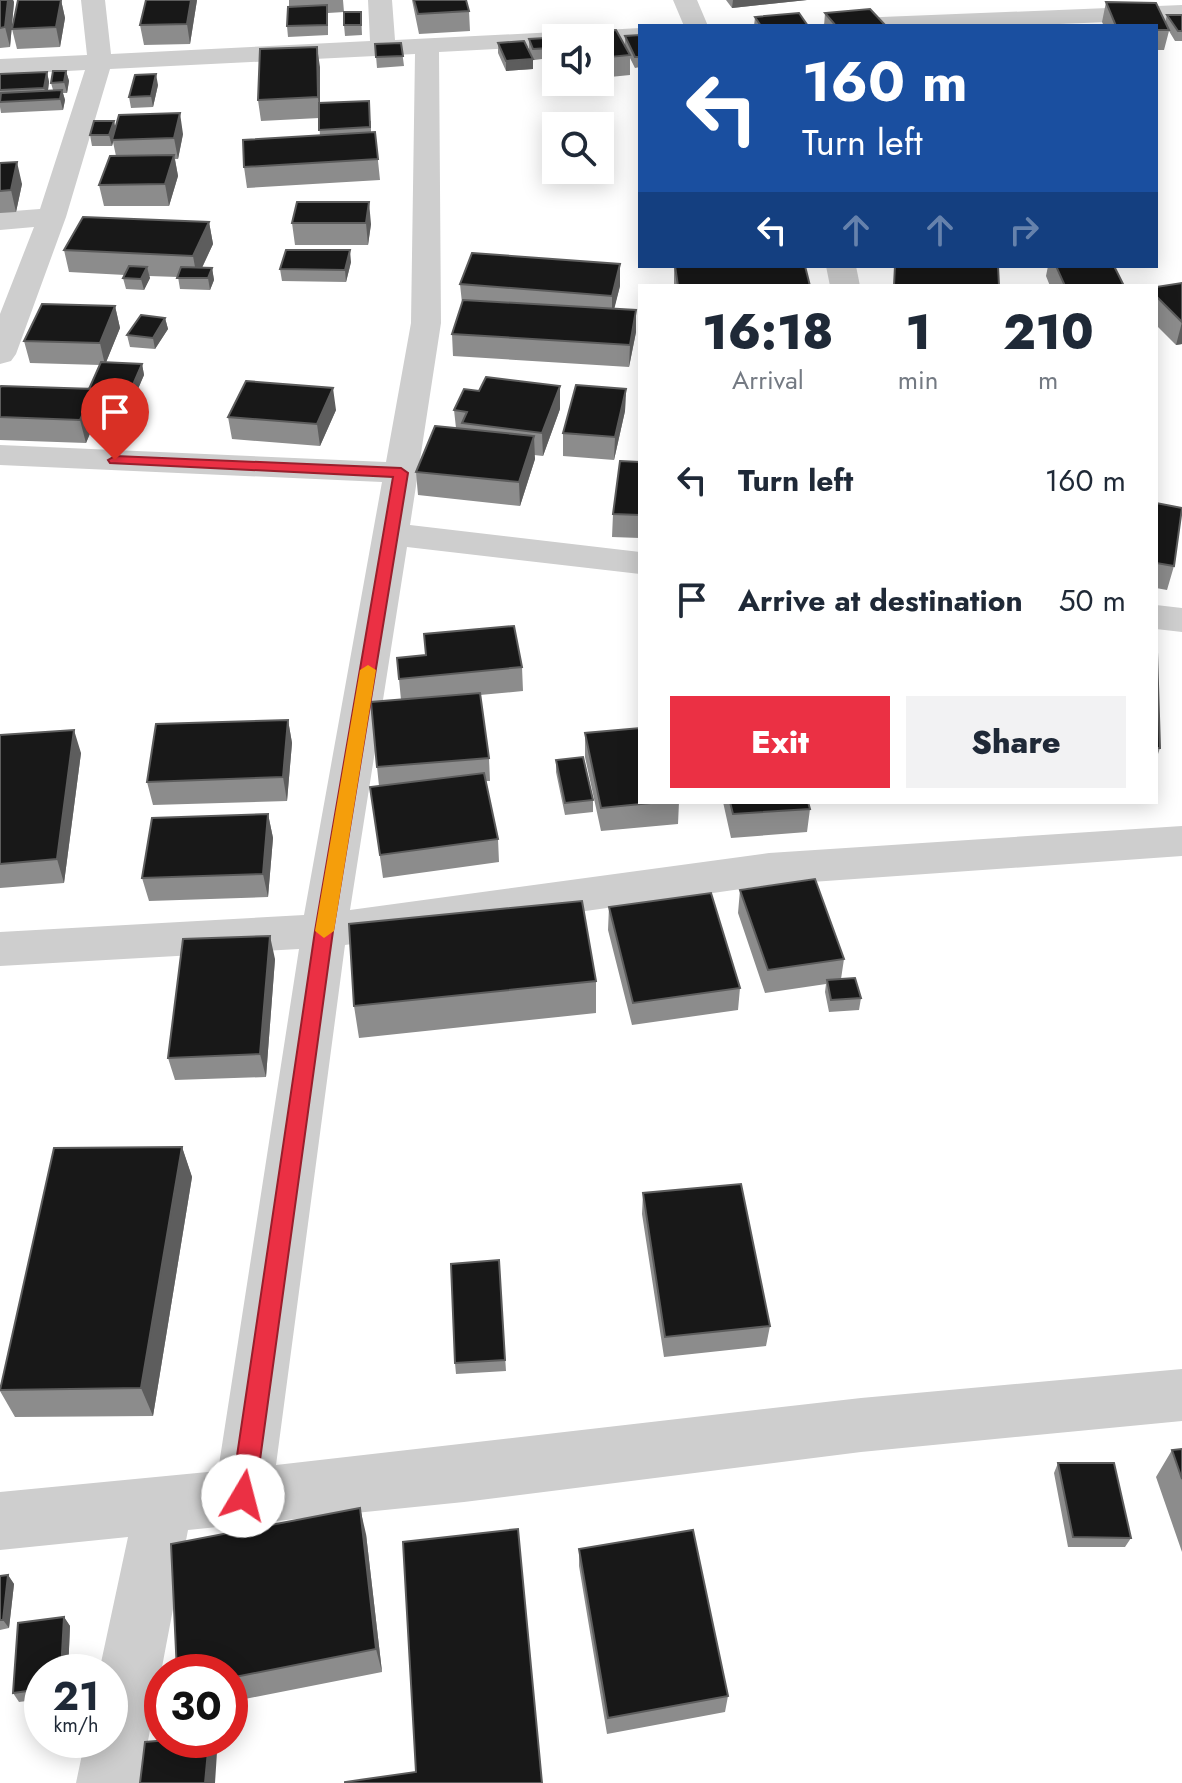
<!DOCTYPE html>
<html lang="en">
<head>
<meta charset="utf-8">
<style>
  body { margin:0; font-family:Jost,sans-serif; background:#f2f2f3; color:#1f2937; height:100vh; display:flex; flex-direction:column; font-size:30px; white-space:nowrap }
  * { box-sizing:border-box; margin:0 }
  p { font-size:26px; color:#747a83 }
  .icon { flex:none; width:44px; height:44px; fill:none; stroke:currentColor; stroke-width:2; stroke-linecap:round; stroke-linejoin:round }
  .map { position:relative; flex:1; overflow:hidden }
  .details { position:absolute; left:638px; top:284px; width:520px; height:520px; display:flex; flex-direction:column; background:#fff; border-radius:0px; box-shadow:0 4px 20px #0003 }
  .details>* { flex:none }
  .banner { position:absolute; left:638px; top:24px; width:520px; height:244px; border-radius:0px; box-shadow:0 4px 20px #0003; background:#1a4fa0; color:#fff; overflow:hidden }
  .fabs { position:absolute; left:542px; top:24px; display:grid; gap:16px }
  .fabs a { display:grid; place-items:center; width:72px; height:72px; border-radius:0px; background:#fff; box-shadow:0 4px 20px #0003; font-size:40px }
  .speed { position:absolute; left:24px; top:1654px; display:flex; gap:16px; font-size:40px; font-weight:700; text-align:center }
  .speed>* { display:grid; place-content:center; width:104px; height:104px; border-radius:50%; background:#fff; box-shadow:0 4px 20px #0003; line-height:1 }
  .speed small { font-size:20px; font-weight:400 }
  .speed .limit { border:12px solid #d22; background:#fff; color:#111 }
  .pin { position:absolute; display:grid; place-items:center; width:68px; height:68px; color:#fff; margin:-82px -34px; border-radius:50% 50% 50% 0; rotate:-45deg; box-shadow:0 0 8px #0007 }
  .pin .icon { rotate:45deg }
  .me { position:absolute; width:88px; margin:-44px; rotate:8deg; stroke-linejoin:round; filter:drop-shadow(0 0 6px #0008) }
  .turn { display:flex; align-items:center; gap:28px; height:168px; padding:0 32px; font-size:36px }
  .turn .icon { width:104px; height:104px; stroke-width:2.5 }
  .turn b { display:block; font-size:56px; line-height:68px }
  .lanes { display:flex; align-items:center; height:76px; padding:0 32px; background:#0003; justify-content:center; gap:40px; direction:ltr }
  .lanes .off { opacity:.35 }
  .eta { display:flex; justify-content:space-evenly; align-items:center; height:136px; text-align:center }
  .eta b { font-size:48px; font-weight:800; line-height:56px }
  .button { display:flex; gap:16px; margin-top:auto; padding:16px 32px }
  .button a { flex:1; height:92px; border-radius:0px; background:#eb3044; color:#fff; font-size:32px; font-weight:800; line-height:92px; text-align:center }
  .button a+a { background:#f2f2f3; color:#1f2937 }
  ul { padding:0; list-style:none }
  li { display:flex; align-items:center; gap:24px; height:120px; padding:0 32px }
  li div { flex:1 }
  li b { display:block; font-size:30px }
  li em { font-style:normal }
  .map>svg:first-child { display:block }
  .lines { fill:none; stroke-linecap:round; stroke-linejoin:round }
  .street { fill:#cecece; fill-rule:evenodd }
  .wall { fill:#8c8c8c }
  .shaded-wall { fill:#5d5d5d }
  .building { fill:#181818; stroke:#5d5d5d; stroke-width:2 }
  .route { fill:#eb3044; stroke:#991f2c; stroke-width:2 }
  .slow { fill:#f59e0b }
</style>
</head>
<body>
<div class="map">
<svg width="1182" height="1783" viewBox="0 0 1182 1783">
  <rect width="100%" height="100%" fill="#fff"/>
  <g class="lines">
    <path class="street" d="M81,0h24l6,54 259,-13 -2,-41h24l3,40 161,-8 12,6h-12v8l-117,6 2,271 -31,202 230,27v22l-233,-27 -57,363 419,-57 413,-27v30l-413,29 -424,60 -69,520 585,-67 321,-29v52l-321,31 -397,50 -276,28 -48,253h-64l9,-43h25v-68h-11l29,-135 -128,13v-58l218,-21 81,-522 -299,17v-34l304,-17 78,-433 -382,-17v-20l386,17 25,-139 4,-269 -305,15 -44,148 -50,137 -5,7 -11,3v-50l34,-87 -34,3v-18l40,-3 45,-139 -85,5v-16l87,-4z
      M673,0h24l11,26h-24z
      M1182,5v14l-170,7h-192l12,-7z
      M640,28v14l-40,3v-7h-26l12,-7z
      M826,266h30l4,20h-30z
      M1156,605l26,3v24l-26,-3z"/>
  </g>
  <path class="wall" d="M0,0h13l1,2 -4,45 -10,1z
    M18,0h43l4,18 -5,29 -43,2 -5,-20z
    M197,0l-7,44 -46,1 -4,-20z
    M289,0h54l1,12 -16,1v22l-40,2 -1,-11 2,-20z
    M412,0h54l3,11 1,20 -51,3z
    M726,0h81l-75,8z
    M1106,2l59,20 2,-7h15v26h-7l-6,-10 -5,19h-8v-24h-52l-2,-4z
    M361,12l1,23 -17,1 -1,-11z
    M825,13l61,13h-62z
    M755,17l53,9h-54z
    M616,30l9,15v-9l15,-1v32l-5,1 -5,-10v17l-30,3v-40h-30v-5z
    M529,39l21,9v10l-16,2 -5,-10z
    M401,43l3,23 -27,2 -2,-24z
    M498,43l35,26 -27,2 -8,-18z
    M320,67v36l51,18v12l4,-1 5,48 -133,8 -3,-21 76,-31 -1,-18 -58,3 -3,-21z
    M66,71l3,10 -2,12h-4l2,7 -2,10 -62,3 -1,-6v-33l47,-2 2,10 -1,8h5l-2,-7z
    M158,85l-5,22 -22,1 -2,-11z
    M114,121l1,7 68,6 -5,25h-3l3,17 -9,30h-65l-5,-21 17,-29 -3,-14 -1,4h-20l-2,-11z
    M0,163l22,21 -6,28 -16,1z
    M209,222l4,22 -11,24h10l2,12 -4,10 -30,-1 -2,-12 -29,-1 1,2 -6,12 -18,-1 -3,-11 2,-3 -56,-3 -5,-22z
    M292,223l79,1 -3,21h-73z
    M351,262l-5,20 -64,-1 -2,-12z
    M674,266l136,20h-136z
    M1048,266h66l10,20h-74l-4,-10z
    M1182,283v61l-6,1 -20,-20v-38z
    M460,284l160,2 -6,22 22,24 -7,35 -176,-11 -1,-22 10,-31z
    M115,306l5,22 -14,34 36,2 2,11 -13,30 -33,-1 1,8 -13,31 -86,-3v-52l89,1 11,-24 -70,-2 -6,-22z
    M165,318l3,11 -13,20 -25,-2 -3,-12z
    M626,389l-1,22 -11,49 -51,-4v-23z
    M560,409l-17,47 -9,-1 1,4 -15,47 -102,-11 -2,-23 40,-44 -2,-18z
    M336,410l-16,36 -88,-7 -4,-22z
    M640,462v76l-28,-1 1,-23z
    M1156,503l18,63 -7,24 -11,-2z
    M1156,620l4,128 -4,12z
    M397,658l125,9 1,24 -43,4 9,63 1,23h-4l12,58 1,23 -116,16 -13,-91 9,-1 -2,-19 24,-67z
    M288,720l4,23 -5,58 -134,4 -6,-23z
    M585,733l55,69h39l-1,22 -77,7 -16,-74z
    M0,735l81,18 -17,130 -64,5z
    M556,760l37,40v12l-28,3 -9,-43z
    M723,802h85l2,7 -3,23 -76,6z
    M268,814l5,24 -5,59 -119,4 -7,-23z
    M740,890l104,69 -3,20 20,19 -2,12 -30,2 -4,-20 1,-8 -61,9 -27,-80z
    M609,907l131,81 -2,22 -106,15 -24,-95z
    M275,959l-9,118 -91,3 -7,-22z
    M596,981v32l-237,25 -5,-32z
    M182,1147l10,30 -39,239 -138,1 -15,-26v-5z
    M643,1193l127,133 -4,20 -102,11 -22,-143z
    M499,1260l7,111 -50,3 -1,-11z
    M1182,1449v103l-26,-75 16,-27z
    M1058,1463l73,75 -6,9h-57l-14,-74z
    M366,1534l16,138 -152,30v-30z
    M579,1549l149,147 -3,16 -118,22 -28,-168z
    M8,1575l6,9 -5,44 -9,2v-54z
    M64,1617l6,9 -2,46h-26v27l-23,3 -6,-9z"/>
  <path class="shaded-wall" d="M8,0h5l1,2 -4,45 -5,-20z
    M61,0l4,18 -5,29 -4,-20z
    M191,0h6l-7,44 -3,-20z
    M733,0h74l-75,8z
    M317,47l3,20v51l-2,-21z
    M533,59v10l-27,2v-10z
    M66,71l3,10 -2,12 -3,-11z
    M47,72l2,10 -2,16 -3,-10z
    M156,74l2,11 -5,22 -2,-11z
    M62,90l3,10 -2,10 -3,-11z
    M180,113l3,21 -5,25 -4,-21z
    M114,121l2,10 -4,15 -3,-11z
    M174,155l4,21 -9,30 -4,-22z
    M17,162l5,22 -6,28 -5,-22z
    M369,202l2,22 -3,21 -2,-22z
    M209,222l4,22 -16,34 -4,-22z
    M350,250l1,12 -5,20 -1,-12z
    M620,264v22l-8,32v-22z
    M147,267l3,11 -6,12 -3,-11z
    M212,268l2,12 -4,10 -2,-12z
    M115,306l5,22 -15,37 -5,-22z
    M636,310v22l-7,35 1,-22z
    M165,318l3,11 -13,20 -2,-11z
    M1182,322v22l-6,1z
    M142,364l2,11 -13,30 -2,-11z
    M560,386v23l-17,47 -1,-23z
    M333,388l3,22 -16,36 -3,-22z
    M94,389l5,23 -13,31 -6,-23z
    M626,389l-1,22 -11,49 1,-23z
    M534,436l1,23 -15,47 -1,-24z
    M288,720l4,23 -5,58 -4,-24z
    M74,730l7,23 -17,130 -7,-24z
    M268,814l5,24 -5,59 -5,-23z
    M270,936l5,23 -9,118 -6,-23z
    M182,1147l10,30 -39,239 -12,-28z
    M360,1508l6,26 16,138 -6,-23z
    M8,1575l6,9 -5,44 -6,-8z
    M64,1617l6,9 -2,46h-7z
    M209,1740h1l7,12 -2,31h-10z"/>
  <path class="building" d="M0,0h8l-3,27 -5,1z
    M18,0h43l-5,27 -44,2z
    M146,0h45l-4,24 -47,1z
    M414,0h52l3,11 -51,3z
    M1106,2l50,1 13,27h-13v-4h-40z
    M327,5v20l-40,1 1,-19z
    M870,9l16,17h-50l-11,-13z
    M344,12h17v13h-17z
    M799,13l9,13h-47l-6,-9z
    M1167,15h15v16h-4z
    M616,30l14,25 -30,3v-20h-27l-3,-5z
    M640,35v22h-5l-10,-21z
    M546,38l4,10 -17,1 -4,-10z
    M524,41l9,18 -27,2 -8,-18z
    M401,43l2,13 -27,1 -1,-13z
    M317,47l1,50 -60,3 2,-51z
    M53,71h13l-2,11 -13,1z
    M47,72l-3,16 -44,2v-16z
    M156,74l-5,22 -22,1 6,-22z
    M62,90l-2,9 -60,3 1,-9z
    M369,101l1,26 -51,3v-27z
    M180,113l-6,25 -62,2 7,-25z
    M94,121h20l-5,14h-19z
    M375,132l3,27 -134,8 -1,-27z
    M174,155l-9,29 -66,1 11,-29z
    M17,162l-6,28 -11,1v-28z
    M297,202h72l-3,21h-74z
    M83,217l126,5 -16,34 -129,-6z
    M286,250h64l-5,20 -65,-1z
    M472,253l148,11 -8,32 -152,-12z
    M129,266l18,1 -6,12 -18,-1z
    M675,266h130l5,20h-132z
    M895,266h103l1,20h-105z
    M1056,266h58l10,20h-59z
    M181,267l31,1 -4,10h-31z
    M1182,283v39l-26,-26v-9z
    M463,300l173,10 -6,35 -178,-11z
    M42,304l73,2 -15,37 -76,-2z
    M141,315l24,3 -12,20 -26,-3z
    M101,362l41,2 -13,30 -34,-2 -1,-3h-5z
    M486,377l74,9 -18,47 -80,-10 5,-11 -13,-2 10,-21 15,2z
    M246,381l87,7 -16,36 -89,-7z
    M576,385l50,4 -11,48 -52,-4z
    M1,386l93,3 -14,31 -80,-3v-29z
    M435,426l99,10 -15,46 -103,-10z
    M620,461l20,1v53l-27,-1z
    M1156,503l26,5 -8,58 -18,-3z
    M1156,620l4,128h-4z
    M514,626l8,41 -123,12 -2,-21 29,-3 -2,-21z
    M480,693l9,65 -112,9 -6,-65z
    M288,720l-5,57 -136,5 9,-58z
    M640,728v74h21l-60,6 -16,-75z
    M74,730l-17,129 -57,5v-129z
    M583,757l10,43 -28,3 -9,-43z
    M484,773l14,66 -118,16 -10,-68z
    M730,802h78l2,7 -77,5z
    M268,814l-5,60 -121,4 10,-60z
    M815,879l29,80 -76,11 -28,-80z
    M711,893l29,95 -107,15 -24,-96z
    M582,901l14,80 -242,25 -5,-82z
    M270,936l-10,118 -92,4 15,-119z
    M855,978l6,20 -30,2 -4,-20z
    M182,1147l-41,241 -141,2 54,-242z
    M741,1184l29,142 -105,11 -22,-144z
    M499,1260l6,100 -50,3 -4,-99z
    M1182,1449v30l-10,-29z
    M1058,1463h56l17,75 -58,-1z
    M360,1508l16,141 -146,29v-6h-53l-6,-128z
    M518,1529l24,254h-197v-1l71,-10 -13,-230z
    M693,1530l35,166 -120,22 -29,-169z
    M8,1575l-5,45h-3v-44z
    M64,1617l-3,55h-19v17l-29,4 5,-70z
    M169,1740h40l-4,43h-65l5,-41z"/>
  <path class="route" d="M115,456l286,12 7,5 -75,458 -78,565 -3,9 -9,3 -8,-3 -4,-9 84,-565 78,-454 -283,-14 -2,-3z"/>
  <path class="slow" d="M368,665l8,5 -42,261 -10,7 -9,-7 45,-261z"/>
</svg>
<div class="fabs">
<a><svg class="icon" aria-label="sound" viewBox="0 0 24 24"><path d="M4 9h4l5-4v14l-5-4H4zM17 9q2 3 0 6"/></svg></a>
<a><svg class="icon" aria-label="search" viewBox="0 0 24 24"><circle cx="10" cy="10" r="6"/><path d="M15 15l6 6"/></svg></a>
</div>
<div class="speed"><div>21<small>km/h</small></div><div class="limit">30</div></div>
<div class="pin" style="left:115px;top:460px;background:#d93025"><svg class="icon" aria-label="arrive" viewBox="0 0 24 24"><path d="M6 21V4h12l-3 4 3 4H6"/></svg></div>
<svg class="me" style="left:243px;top:1496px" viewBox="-20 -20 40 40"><circle r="19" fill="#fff"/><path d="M0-13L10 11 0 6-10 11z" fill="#eb3044"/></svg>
<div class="banner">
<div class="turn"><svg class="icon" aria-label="left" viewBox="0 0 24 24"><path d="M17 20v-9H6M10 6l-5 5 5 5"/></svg><div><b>160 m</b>Turn left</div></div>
<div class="lanes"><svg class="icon" aria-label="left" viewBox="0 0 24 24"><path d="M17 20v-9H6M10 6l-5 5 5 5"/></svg><svg class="icon off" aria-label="ahead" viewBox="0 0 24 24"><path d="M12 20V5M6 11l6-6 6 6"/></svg><svg class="icon off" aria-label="ahead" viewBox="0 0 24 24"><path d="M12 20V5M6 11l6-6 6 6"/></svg><svg class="icon off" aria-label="right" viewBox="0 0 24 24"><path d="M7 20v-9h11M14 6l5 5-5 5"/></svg></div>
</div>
<section class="details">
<div class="eta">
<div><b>16:18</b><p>Arrival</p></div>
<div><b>1</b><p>min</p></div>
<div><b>210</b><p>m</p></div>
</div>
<ul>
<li><svg class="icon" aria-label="left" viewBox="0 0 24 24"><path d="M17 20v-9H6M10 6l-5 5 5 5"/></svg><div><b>Turn left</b></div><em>160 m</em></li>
<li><svg class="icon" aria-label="arrive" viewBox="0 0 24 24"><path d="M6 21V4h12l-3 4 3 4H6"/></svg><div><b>Arrive at destination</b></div><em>50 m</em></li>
</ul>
<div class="button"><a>Exit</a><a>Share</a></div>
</section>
</div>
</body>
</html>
